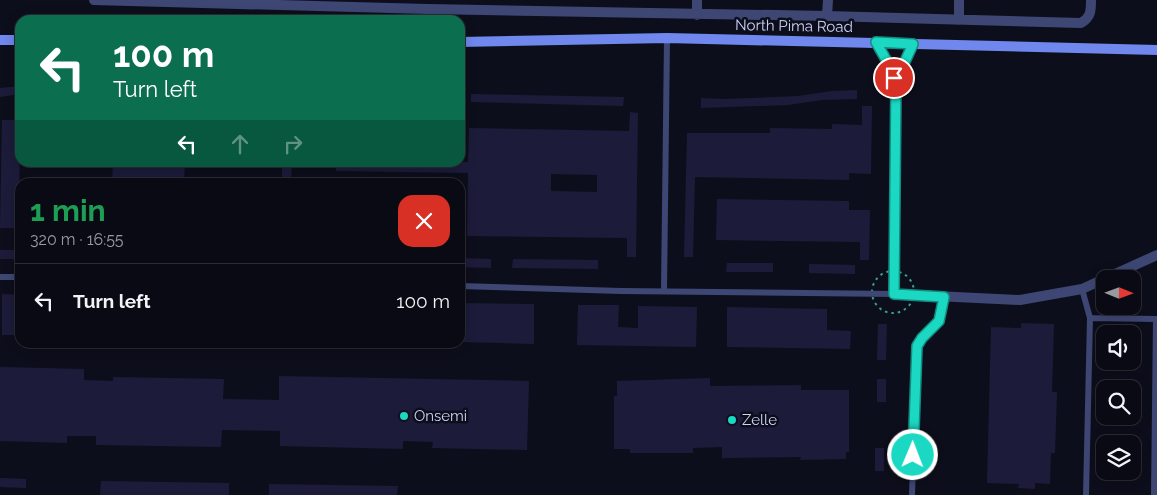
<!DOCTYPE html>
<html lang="en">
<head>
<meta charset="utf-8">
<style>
  body { margin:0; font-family:Raleway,sans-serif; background:#13131d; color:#f1f3f6; height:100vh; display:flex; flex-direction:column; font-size:19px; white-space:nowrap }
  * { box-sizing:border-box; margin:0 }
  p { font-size:16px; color:#999aa0 }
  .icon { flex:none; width:28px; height:28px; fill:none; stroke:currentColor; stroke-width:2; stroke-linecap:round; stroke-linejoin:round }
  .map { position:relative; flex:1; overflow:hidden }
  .sheet { position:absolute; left:15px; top:178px; width:450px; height:170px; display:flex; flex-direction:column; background:#0a0a14; border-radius:15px; box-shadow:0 2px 12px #0003,0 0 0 1px #2a2b34 }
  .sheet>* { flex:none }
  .guide { position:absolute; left:15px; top:15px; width:450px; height:152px; border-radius:15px; box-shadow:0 2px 12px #0003,0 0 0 1px #2a2b34; background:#0b6e4f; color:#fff; overflow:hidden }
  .needle { width:32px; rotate:91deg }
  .fabs { position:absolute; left:1096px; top:270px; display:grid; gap:10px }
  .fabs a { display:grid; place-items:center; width:45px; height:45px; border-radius:10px; background:#0a0a14; box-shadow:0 2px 12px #0003,0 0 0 1px #2a2b34; font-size:25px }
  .pin { position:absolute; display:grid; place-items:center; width:42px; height:42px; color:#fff; margin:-21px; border:2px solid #fff; border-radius:50%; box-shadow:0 1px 5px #0007 }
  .me { position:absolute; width:55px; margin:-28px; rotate:1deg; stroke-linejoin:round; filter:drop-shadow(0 0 4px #0008) }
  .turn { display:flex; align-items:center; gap:18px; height:105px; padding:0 15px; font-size:22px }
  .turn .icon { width:65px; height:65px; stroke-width:2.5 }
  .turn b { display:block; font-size:35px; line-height:42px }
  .lanes { display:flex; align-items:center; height:48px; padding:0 15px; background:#0003; justify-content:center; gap:25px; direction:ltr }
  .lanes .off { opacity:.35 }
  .round { display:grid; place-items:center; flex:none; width:52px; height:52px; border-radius:15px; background:#13131d }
  .overview { display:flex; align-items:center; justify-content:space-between; height:85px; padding:0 15px }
  h1 { font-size:30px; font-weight:700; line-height:38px; color:#1e9e55 }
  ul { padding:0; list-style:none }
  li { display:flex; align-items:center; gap:15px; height:75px; padding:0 15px; border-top:1px solid #2a2b34 }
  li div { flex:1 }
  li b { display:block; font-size:19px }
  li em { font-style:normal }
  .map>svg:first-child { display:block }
  .building { fill:#1c1c3a; fill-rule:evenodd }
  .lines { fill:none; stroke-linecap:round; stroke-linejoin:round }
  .path { stroke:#3ba085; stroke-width:2; stroke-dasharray:2.5 4; stroke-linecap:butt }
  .lane { stroke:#3e4774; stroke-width:6 }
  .street { stroke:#3e4774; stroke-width:10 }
  .secondary { stroke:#7087ed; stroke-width:10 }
  .route-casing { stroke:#128c7f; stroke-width:12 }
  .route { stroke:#1bd8c3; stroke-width:9 }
  .poi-dot { fill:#1bd8c3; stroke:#0d0e1b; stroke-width:2 }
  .labels { text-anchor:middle; stroke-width:5; stroke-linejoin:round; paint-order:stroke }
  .street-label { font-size:15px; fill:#ced2f9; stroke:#0d0e1b }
  .poi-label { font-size:15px; fill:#ced2f9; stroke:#0d0e1b; text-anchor:start }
</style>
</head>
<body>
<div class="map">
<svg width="1157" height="495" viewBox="0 0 1157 495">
  <rect width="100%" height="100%" fill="#0d0e1b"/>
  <path class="building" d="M20,86v8l-20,3v-9z
    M857,90v9l-35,1 -34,5 -87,3v-10l24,1 73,-3 34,-5z
    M471,94l153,3 -1,9 -152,-4z
    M862,106h10l-1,68 -22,-1v7l-154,-3 -2,80h-9l3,-124h83v-5l62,1v-5l30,1z
    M630,112l8,1 -2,144h-9v-19l-160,-2 1,-63 -132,-2v-9h132l1,-34 160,3zM551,174l46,1v17l-46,-1z
    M2,120h18l-1,108h-19z
    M113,162h72l-1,20h-72z
    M282,162h10l-1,20h-9z
    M717,199l132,2v9h21l-1,50h-9v-18l-144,-2z
    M0,250h17l-1,9h-16z
    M460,258l31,1v9l-31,-1z
    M513,259l85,1v9l-86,-1z
    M727,263h46v9h-47z
    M809,264l46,1v9l-46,-1z
    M2,294l18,1v40h-18z
    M460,303l74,1v40l-74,-2z
    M578,305h41l-1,22 20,1v-22l59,1 -1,40 -119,-2z
    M727,307l100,2v21l24,1 -1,18 -123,-2z
    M1021,323l33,1 -2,68h5l-2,61h-4l-1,31 -15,-1v6l-17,-1 1,-4 -32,-1 4,-156 30,1z
    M878,324h9l-1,36h-9z
    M0,367l84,2v11l29,1v-4l111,2 -1,20 56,1v-24l250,5 -2,69 -95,-2 1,-6 -30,-1v8l-123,-3v-15l-58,-1 -1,17 -125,-2v-9h-29v7l-67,-2z
    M710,378v8l91,-1v5h48v62h-3v7l-46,1 1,-3 -79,1v-11l-29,1v5h-63v-4h-16v-53h3v-15z
    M877,379h9v23h-9z
    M875,448h9v23h-9z
    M0,478l26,1v9l-26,-1z
    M101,481l128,2v12h-129z
    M269,484l129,2 -1,9h-128z"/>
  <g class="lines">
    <path class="path" d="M872 292a21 21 0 1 1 42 0a21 21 0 1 1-42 0Z"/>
    <path class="lane" d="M0,277h20
      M460,286l161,5 273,3
      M1082,289l8,29 -4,177
      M664,291l3,-253
      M1090,318l66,1 -2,176
      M912,495l5,-149 5,-8 17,-17 4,-24"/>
    <path class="street" d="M94,0l333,9 400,7 254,7c10,-6 10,-12 10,-23
      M697,0v15
      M827,16l1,-16
      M959,20v-20
      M876,42l12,21 8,18
      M913,44l-17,37 -2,213 126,6 62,-11 75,-34"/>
    <path class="secondary" d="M0,40h20
      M460,42l207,-4 490,12"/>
  </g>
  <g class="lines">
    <g class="route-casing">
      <path id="route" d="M894,78l-6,-15 -12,-21 37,2 -17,37 -2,213 50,3 -5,24 -17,17 -5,8 -4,109"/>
    </g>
    <use href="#route" class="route"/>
  </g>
  <g class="poi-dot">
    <circle cx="404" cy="416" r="5"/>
    <circle cx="732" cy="420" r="5"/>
  </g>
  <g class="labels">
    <g class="street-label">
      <text transform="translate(794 26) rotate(1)" y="5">North Pima Road</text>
    </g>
    <g class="poi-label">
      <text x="414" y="421">Onsemi</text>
      <text x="742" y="425">Zelle</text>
    </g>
  </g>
</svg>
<div class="fabs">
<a><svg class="needle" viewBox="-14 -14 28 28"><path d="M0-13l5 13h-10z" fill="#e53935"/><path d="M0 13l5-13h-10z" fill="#999aa0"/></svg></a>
<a><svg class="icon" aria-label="sound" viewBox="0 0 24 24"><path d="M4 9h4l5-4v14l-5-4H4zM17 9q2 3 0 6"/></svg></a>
<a><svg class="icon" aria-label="search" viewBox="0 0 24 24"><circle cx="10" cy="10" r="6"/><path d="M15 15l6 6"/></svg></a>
<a><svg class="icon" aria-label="layers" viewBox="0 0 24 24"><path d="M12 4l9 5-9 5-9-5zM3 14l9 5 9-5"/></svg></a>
</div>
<div class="pin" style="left:894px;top:78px;background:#d93025"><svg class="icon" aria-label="arrive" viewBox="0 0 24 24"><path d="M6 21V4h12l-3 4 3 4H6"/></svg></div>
<svg class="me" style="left:913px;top:455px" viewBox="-20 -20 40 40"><circle r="17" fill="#1bd8c3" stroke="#fff" stroke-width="3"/><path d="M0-11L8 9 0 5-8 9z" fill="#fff"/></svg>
<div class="guide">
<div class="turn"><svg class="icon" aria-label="left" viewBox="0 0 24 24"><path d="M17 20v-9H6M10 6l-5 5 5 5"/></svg><div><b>100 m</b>Turn left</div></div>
<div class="lanes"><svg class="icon" aria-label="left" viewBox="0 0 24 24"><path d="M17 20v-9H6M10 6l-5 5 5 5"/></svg><svg class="icon off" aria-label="ahead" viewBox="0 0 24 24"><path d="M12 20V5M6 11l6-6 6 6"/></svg><svg class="icon off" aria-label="right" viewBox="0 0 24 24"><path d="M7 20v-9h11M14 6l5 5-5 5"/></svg></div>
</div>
<section class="sheet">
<div class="overview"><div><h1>1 min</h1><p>320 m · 16:55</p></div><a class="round" style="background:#d93025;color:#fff"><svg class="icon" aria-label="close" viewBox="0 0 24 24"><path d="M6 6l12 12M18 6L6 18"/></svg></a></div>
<ul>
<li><svg class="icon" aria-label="left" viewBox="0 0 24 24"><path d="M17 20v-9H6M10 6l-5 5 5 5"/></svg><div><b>Turn left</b></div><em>100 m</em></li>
</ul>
</section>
</div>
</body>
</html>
